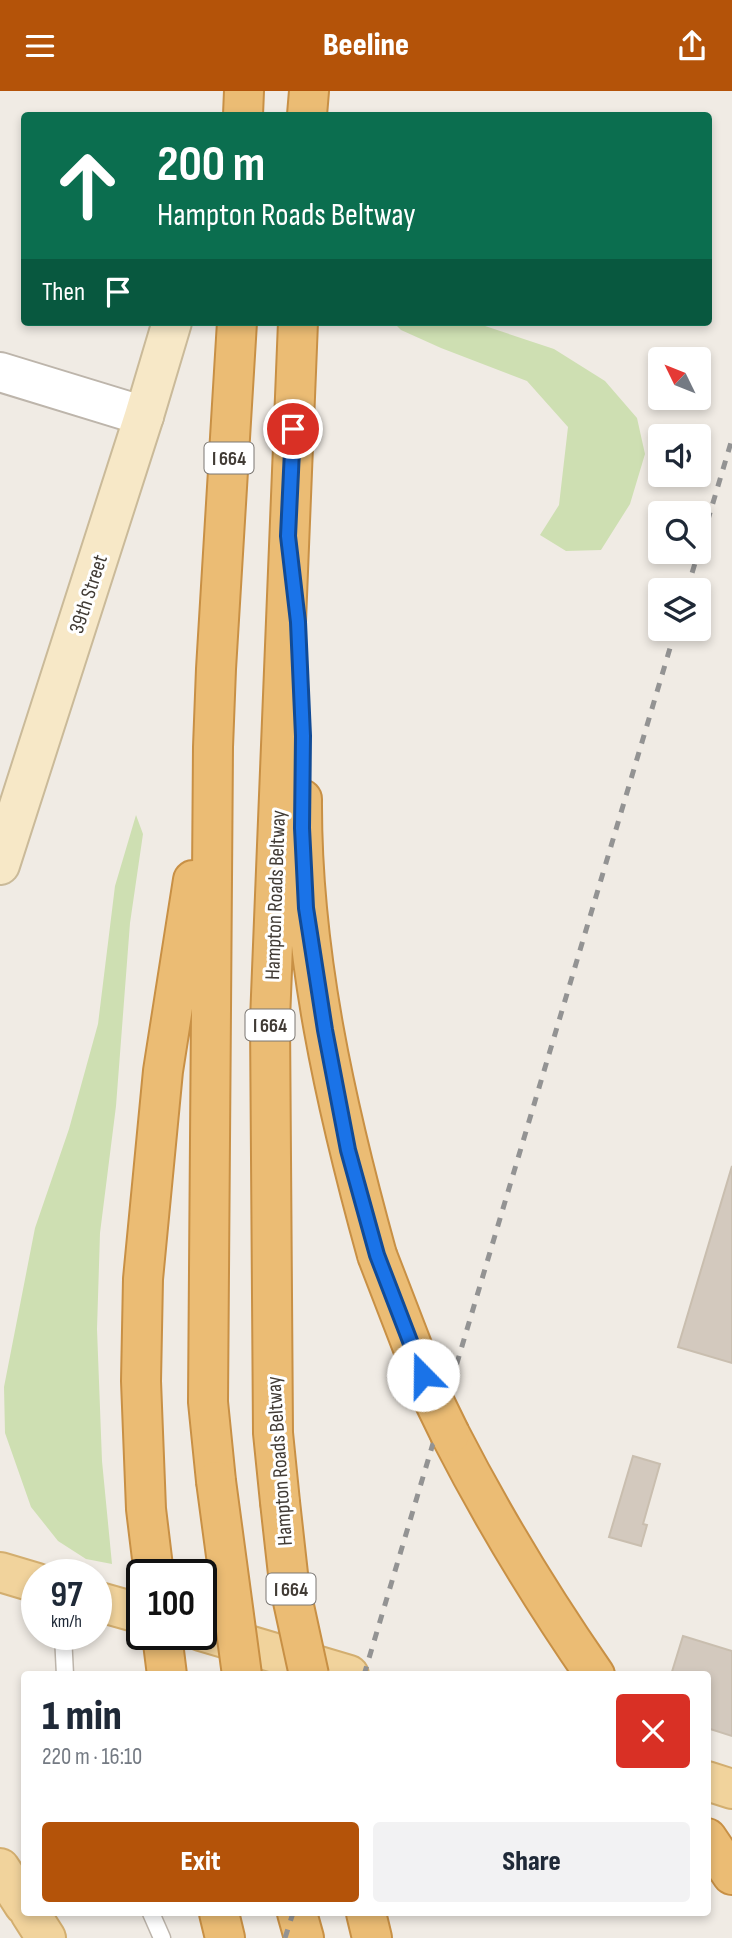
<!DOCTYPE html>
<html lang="en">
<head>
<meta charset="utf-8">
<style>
  body { margin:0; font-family:"Sofia Sans Condensed",sans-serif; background:#f2f2f3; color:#1f2937; height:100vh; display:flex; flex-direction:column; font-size:26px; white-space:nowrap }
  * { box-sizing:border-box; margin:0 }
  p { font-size:23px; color:#747a83 }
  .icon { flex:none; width:38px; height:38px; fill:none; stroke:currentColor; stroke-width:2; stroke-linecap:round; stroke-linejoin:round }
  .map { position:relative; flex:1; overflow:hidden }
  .sheet { position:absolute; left:21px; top:1580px; width:690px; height:245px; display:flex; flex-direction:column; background:#fff; border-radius:7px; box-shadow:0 4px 10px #0003 }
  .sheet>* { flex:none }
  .guide { position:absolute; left:21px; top:21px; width:691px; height:214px; border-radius:7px; box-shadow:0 4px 10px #0003; background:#0b6e4f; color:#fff; overflow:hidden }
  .needle { width:46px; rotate:313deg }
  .buttons { position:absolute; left:648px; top:256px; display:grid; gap:14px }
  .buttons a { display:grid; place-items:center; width:63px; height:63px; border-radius:7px; background:#fff; box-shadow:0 4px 10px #0003; font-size:35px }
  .speed { position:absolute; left:21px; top:1468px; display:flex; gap:14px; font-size:35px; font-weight:700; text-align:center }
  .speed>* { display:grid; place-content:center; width:91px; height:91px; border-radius:50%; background:#fff; box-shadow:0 4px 10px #0003; line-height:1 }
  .speed small { font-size:18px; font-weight:400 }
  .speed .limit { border:4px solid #111; border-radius:10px; background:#fff; color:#111 }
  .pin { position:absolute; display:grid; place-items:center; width:60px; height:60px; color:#fff; margin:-30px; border:4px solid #fff; border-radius:50%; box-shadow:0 2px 7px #0007 }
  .me { position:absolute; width:77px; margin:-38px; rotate:338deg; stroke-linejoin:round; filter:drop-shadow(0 0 5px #0008) }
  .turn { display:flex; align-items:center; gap:24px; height:147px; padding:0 21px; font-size:32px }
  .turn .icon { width:91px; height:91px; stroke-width:2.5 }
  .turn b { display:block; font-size:49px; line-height:60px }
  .then { display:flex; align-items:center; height:66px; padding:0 21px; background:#0003; gap:14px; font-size:26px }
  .round { display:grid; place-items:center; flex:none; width:74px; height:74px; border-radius:7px; background:#f2f2f3 }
  .headline { display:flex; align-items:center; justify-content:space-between; height:119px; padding:0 21px }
  h1 { font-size:42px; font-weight:800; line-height:52px }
  .button { display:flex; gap:14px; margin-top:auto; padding:14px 21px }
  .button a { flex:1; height:80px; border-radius:7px; background:#b45309; color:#fff; font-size:28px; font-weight:800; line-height:80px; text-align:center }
  .button a+a { background:#f2f2f3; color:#1f2937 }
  header { display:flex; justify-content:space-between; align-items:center; height:91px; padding:0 21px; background:#b45309; color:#fff; font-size:32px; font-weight:800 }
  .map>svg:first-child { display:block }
  .green { fill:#cedfb2 }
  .building { fill:#d3c9be; stroke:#c9beaf; stroke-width:2 }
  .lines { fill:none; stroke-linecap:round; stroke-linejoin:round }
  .service-casing { stroke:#bdb5ab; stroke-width:19 }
  .tertiary-casing { stroke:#bdb5ab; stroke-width:42 }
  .secondary-casing { stroke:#caba99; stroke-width:42 }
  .primary-casing { stroke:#d3ae6f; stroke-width:42 }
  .motorway-casing { stroke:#c89045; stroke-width:42 }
  .service { stroke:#fff; stroke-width:16 }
  .tertiary { stroke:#fff; stroke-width:38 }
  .secondary { stroke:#f7e8c7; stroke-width:38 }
  .primary { stroke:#f1d39c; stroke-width:38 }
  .motorway { stroke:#ebbc74; stroke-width:38 }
  .rail { stroke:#939393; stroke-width:5; stroke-dasharray:9 9; stroke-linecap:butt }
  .motorway-bridge-casing { stroke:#c89045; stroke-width:42; stroke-linecap:butt }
  .motorway-bridge { stroke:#ebbc74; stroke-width:38 }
  .route-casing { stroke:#114b97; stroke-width:18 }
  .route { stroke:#1a73e8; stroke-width:12 }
  .labels { text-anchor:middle; stroke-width:6; stroke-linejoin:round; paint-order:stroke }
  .shield { fill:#fff; stroke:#7a7672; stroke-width:2 }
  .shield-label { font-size:19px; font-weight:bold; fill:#413b35 }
  .street-label { font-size:21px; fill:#413b35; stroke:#fff }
</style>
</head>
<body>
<header><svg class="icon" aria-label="menu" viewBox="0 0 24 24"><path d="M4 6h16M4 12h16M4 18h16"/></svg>Beeline<svg class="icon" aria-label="share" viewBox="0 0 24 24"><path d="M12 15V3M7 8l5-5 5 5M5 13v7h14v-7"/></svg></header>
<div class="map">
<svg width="732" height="1847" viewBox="0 0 732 1847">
  <rect width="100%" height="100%" fill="#f0ebe4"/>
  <path class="green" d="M393,231h80l81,27 51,32 32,37 8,36 -15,50 -29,46 -35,1 -26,-16 19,-30 9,-78 -41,-46 -86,-33 -40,-18z
    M136,724l7,19 -13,89 -14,183 -16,127 -3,96 5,132 10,103 -26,-5 -28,-18 -27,-34 -26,-74 -1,-46 31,-159 34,-99 29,-105 17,-138z"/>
  <path class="building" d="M732,1075v197l-54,-16z
    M633,1365l27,8 -17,60 4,1 -6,21 -32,-9z
    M683,1545l49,15v85l-25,-8v-53h-36z"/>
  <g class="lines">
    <g class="service-casing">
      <path id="service" d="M63,1544l2,40
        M151,1822l11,25"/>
    </g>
    <g class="tertiary-casing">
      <path id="tertiary" d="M0,281l144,44"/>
    </g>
    <g class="secondary-casing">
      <path id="secondary" d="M0,774l144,-449 28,-94"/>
    </g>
    <g class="primary-casing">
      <path id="primary" d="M0,1481l37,11
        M96,1510l46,13
        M201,1540l148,44
        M707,1690l25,8
        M0,1777l24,37
        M30,1822l16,25"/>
    </g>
    <g class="motorway-casing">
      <path id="motorway" d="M243,24l1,-24
        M307,24l2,-24
        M302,708c-1,154 34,308 75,456
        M450,1343c43,84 91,163 145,241
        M216,1390l-8,-79 5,-655 3,-78 21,-347
        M280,1411l-7,-69 -3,-413 28,-698
        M154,1484l-8,-66 -5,-128 2,-102 20,-208 30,-191
        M162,1544l5,40
        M707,1747l25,37
        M219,1822l6,25
        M297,1822l7,25
        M366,1822l6,25"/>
    </g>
    <use href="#service" class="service"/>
    <use href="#tertiary" class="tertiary"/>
    <use href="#secondary" class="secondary"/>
    <use href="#primary" class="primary"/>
    <use href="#motorway" class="motorway"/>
    <path class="rail" d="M687,499l45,-151
      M364,1584l312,-1047
      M285,1847l8,-25"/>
    <g class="motorway-bridge-casing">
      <path id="motorway-bridge" d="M377,1164l54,140 19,39
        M216,1390l26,194
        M280,1411l9,81 20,92"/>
    </g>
    <use href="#motorway-bridge" class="motorway-bridge"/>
  </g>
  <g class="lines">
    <g class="route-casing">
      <path id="route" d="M293,338l-5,107 10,86 5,114 -1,92 4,80 19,122 23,120 29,105 46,120"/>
    </g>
    <use href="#route" class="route"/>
  </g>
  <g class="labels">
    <g class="shield">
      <rect x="204.5" y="351.5" width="49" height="31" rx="5"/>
      <rect x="245.5" y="918.5" width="49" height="31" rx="5"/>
      <rect x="266.5" y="1482.5" width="49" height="31" rx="5"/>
    </g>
    <g class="shield-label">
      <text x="229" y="374">I 664</text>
      <text x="270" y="941">I 664</text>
      <text x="291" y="1505">I 664</text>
    </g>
    <g class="street-label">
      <text transform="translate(88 503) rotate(-72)" y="7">39th Street</text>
      <text transform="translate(275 804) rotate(-88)" y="7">Hampton Roads Beltway</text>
      <text transform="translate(279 1370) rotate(-94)" y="7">Hampton Roads Beltway</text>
    </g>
  </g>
</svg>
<div class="buttons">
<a><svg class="needle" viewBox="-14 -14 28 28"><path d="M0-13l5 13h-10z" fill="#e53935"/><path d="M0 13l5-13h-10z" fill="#747a83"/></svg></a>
<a><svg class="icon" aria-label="sound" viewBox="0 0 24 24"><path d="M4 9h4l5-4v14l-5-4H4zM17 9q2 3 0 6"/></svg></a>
<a><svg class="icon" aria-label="search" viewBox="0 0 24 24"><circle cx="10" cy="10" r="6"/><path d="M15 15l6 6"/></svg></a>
<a><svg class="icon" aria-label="layers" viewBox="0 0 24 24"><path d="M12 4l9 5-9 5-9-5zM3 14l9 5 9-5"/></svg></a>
</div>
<div class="speed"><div>97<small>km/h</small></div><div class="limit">100</div></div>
<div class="pin" style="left:293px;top:338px;background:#d93025"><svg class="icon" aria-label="arrive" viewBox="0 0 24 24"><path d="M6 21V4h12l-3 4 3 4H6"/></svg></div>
<svg class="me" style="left:423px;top:1284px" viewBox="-20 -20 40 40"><circle r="19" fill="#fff"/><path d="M0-13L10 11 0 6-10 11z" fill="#1a73e8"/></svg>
<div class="guide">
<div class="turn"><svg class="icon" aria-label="ahead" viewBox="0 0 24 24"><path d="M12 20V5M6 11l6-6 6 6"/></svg><div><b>200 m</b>Hampton Roads Beltway</div></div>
<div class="then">Then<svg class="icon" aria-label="arrive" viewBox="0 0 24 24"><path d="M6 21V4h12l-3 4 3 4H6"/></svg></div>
</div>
<section class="sheet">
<div class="headline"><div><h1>1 min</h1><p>220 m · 16:10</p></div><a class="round" style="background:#d93025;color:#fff"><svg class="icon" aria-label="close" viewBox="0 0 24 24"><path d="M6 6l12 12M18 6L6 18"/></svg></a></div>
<div class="button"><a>Exit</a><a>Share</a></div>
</section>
</div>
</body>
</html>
